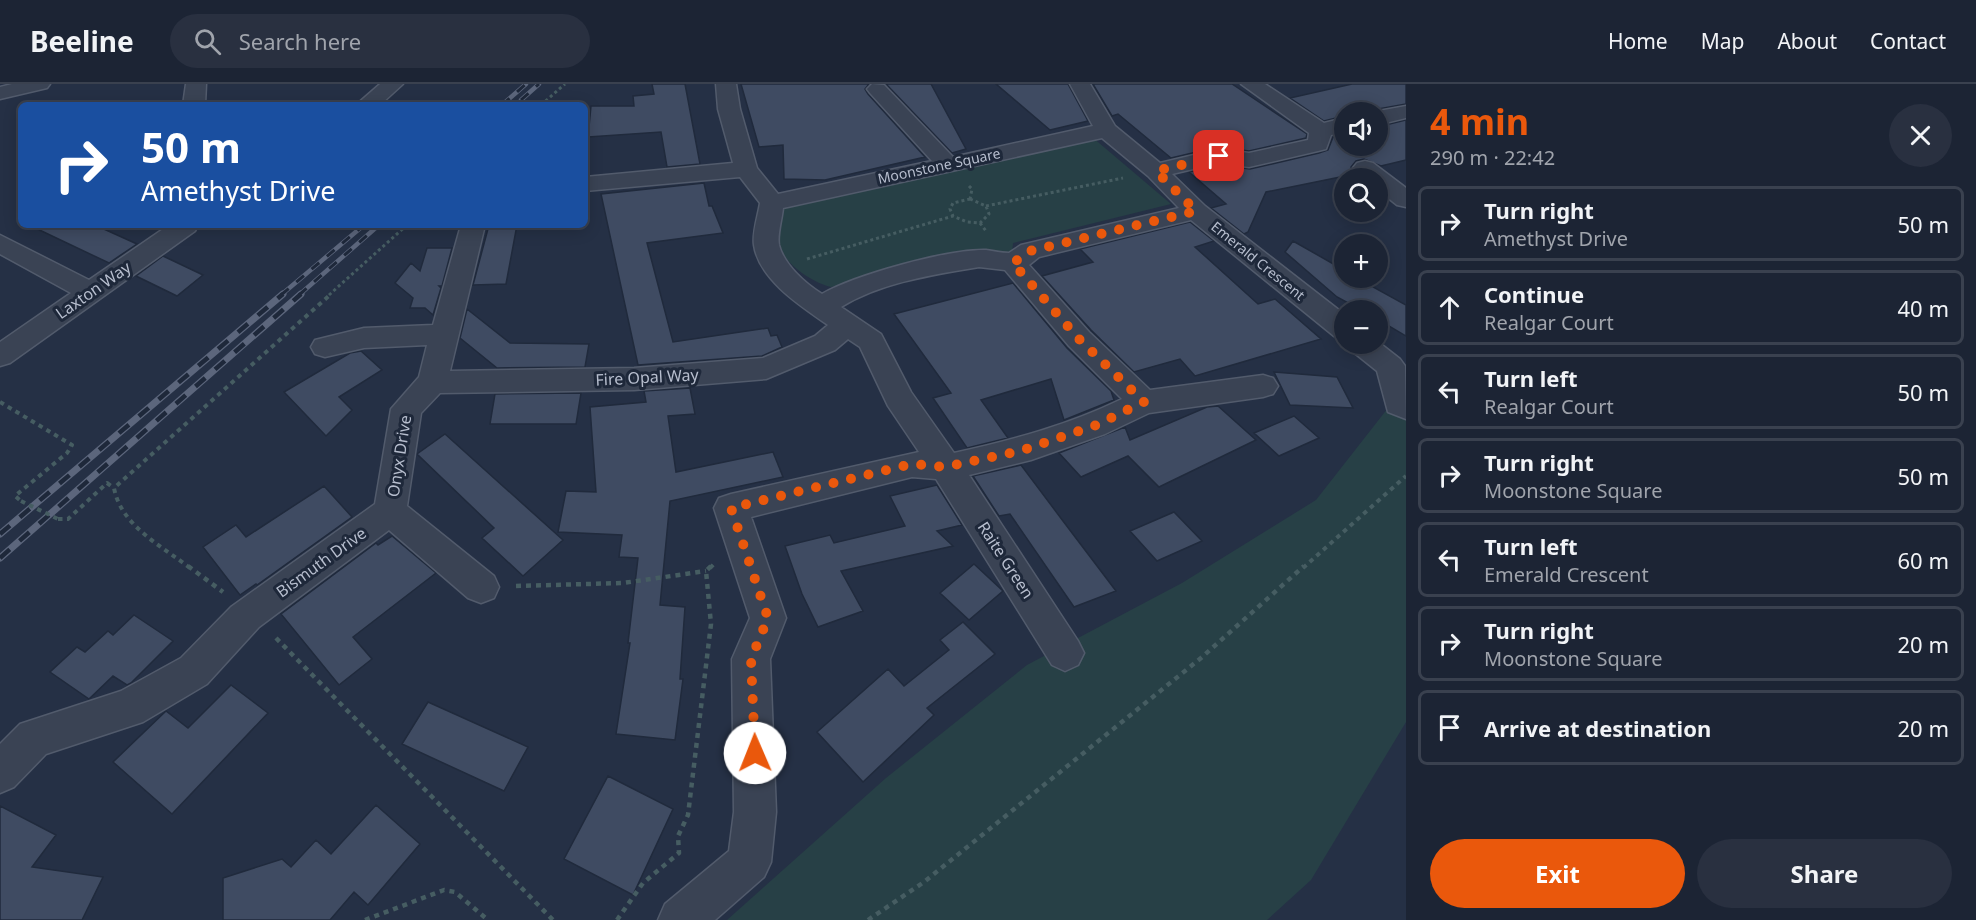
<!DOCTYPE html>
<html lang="en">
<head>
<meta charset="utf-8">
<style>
  body { margin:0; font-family:"Noto Sans",sans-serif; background:#293040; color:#f1f3f6; height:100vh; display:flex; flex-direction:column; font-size:22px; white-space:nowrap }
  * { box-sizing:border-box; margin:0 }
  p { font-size:20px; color:#a0a4ac }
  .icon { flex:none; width:33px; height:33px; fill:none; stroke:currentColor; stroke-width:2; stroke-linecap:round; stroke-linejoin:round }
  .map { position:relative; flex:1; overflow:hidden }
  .drawer { display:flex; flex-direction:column; background:#1c2434; width:570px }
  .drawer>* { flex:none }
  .guide { position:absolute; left:18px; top:18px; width:570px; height:126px; border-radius:9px; box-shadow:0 3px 15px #0003,0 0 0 2px #3a414f; background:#1a4fa0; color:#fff; overflow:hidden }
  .tools { position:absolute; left:1334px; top:18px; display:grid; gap:12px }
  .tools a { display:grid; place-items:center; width:54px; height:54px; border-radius:50%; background:#1c2434; box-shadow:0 3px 15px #0003,0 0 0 2px #3a414f; font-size:30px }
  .pin { position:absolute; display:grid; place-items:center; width:51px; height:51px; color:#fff; margin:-26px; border-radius:12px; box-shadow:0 3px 9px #0006 }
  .me { position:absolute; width:66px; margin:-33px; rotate:359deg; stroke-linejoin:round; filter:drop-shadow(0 0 4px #0008) }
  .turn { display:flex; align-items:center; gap:21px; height:126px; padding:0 24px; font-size:27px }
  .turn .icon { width:78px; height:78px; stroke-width:2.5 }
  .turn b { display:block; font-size:42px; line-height:51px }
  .round { display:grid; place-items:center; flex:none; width:63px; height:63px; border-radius:32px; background:#293040 }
  .summary { display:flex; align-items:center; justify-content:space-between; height:102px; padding:0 24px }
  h1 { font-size:36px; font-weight:700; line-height:45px; color:#ea580c }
  .action { display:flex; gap:12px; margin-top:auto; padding:12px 24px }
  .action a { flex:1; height:69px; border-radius:36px; background:#ea580c; color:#fff; font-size:24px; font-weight:700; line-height:69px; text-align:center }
  .action a+a { background:#293040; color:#f1f3f6 }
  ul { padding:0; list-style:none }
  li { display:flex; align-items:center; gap:18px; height:75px; margin:0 12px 9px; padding:0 12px; border:3px solid #3a414f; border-radius:9px }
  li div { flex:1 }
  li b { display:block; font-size:22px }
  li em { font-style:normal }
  header { display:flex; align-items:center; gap:36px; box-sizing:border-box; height:84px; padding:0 30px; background:#1c2434; border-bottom:2px solid #3a414f }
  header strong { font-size:28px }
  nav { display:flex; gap:33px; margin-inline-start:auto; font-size:21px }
  .search { width:420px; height:54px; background:#293040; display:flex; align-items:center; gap:15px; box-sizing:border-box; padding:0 21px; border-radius:33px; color:#a0a4ac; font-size:22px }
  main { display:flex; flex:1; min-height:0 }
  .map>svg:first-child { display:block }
  .green { fill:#274046 }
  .building { fill:#3f4b62; stroke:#202a3c; stroke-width:1.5 }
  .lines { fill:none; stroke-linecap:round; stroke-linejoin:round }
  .minor-casing { stroke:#525b6c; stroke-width:3 }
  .path-far2 { stroke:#465d62; stroke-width:3; stroke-dasharray:3 3; stroke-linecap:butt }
  .path-far1 { stroke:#465d62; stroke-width:4; stroke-dasharray:4.5 4.5; stroke-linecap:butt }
  .path { stroke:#465d62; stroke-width:4.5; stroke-dasharray:5 5; stroke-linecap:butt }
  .minor { fill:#3a4354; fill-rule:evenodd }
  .rail-far1-casing { stroke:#5c667c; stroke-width:4.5 }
  .rail-casing { stroke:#5c667c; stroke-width:7 }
  .rail-far1 { stroke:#1e283a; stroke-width:3; stroke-dasharray:10; stroke-linecap:butt }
  .rail { stroke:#1e283a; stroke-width:4.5; stroke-dasharray:13; stroke-linecap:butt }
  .path-bridge { stroke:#465d62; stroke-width:4; stroke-dasharray:4.5 4.5; stroke-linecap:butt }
  .route { stroke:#ea580c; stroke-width:10; stroke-dasharray:0 18 }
  .labels { text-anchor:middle; stroke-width:6; stroke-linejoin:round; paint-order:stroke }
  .far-street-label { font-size:14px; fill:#b7bece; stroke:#1e283a }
  .street-label { font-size:16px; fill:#b7bece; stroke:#1e283a }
</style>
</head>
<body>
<header>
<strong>Beeline</strong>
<div class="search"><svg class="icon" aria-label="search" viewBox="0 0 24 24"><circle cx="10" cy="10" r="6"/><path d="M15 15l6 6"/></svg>Search here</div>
<nav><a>Home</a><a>Map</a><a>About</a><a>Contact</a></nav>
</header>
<main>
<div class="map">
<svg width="1406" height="836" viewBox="0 0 1406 836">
  <rect width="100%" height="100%" fill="#253045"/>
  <path class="green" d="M1092,53l79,67 -158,39 -1,10 -181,34c-18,-4 -49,-24 -52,-44 -2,-13 2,-25 4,-37h12l68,-20z
    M1388,324l18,11v303l-95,158 -44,40h-540l159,-142 141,-113 155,-82 134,-83z"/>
  <path class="building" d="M652,0h33l15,80 -33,3 -6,-35 -73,5 3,-31h43l-1,-10 21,-2z
    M741,0h128l-4,5 3,5 57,63 -100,23 -41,-1 -1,-34 -24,2z
    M886,0h45l35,65 -14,4z
    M996,0h72l20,37 -38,9z
    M1093,0h139l75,50 -1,4 -57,13 -31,-4 -47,11 -53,-44 -6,2z
    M1352,0h54v20l-33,6 -2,2h-27v4l-20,5 -34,-23z
    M1406,36v40l-25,6 -17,-7 -8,2 -5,6 4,7 -89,18 -18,40 -4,2 -33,-26 15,-4 -37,-32 30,-7 31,4 69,-16 9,-3 5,-13 11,-3v12h33v-19z
    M704,99l5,23h3l11,27 -76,10 26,99 95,-14 3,8 6,-1 5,12 -20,9 -124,9 -37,-171z
    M1190,138l24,19 -19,6 63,57 17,-5 46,40 -126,37 -15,-17 -46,13 -43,-42 -49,-54 51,-14 -13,-13z
    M29,141h66l42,19 -28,19z
    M489,141h28l-11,59 -33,1z
    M1293,157l51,29v8h13l49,27v31l-29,-17v-9h-16l-24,-13 -52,-45z
    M427,164h25l-10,38h-3l2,2 -8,27 -8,-7h-15l3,-10 -18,-15 16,-20 9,8z
    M163,172l40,19 -26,21 -41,-20z
    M1013,199l54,65 44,43 3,9 -50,20 -13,-41 -70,21 27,38 -41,10 -34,-50 18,-5 -57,-79z
    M467,225l43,34 79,1 -4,23 -88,1 -37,-30z
    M361,267l21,19 -43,27 13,13 -26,26 -42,-44 66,-39z
    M1274,288l63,5 16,31 -63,-3z
    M690,304l5,26 -27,2 8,56 97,-20 10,25 -113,24 -10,104 25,2 -5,72h3l-8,61 -59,-6 14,-91h-2l10,-85 -19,-1 3,-22 -64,-3 8,-41 30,1 -6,-85 56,-5 -2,-11z
    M581,309l-5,31h-86l5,-30z
    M1218,322l38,34 -97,47 -31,-31 -47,21 -22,-24 66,-26 5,13 77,-33z
    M1294,332l25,22 -40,18 -25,-23z
    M445,350l118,106 -40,36 -41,-38 12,-10 -77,-74z
    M1021,381l42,56 53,70 -42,16 -64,-93 -11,2 -26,-40z
    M937,401l25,40 -25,6 16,15 -112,25 22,40 -45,16 -16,-33 -17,-48 45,-11 4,8 71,-17 -15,-30z
    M324,402l28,31 -95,68 -1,-1 -16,11 -37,-48 33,-22 10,12z
    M1174,428l28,29 -45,20 -27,-30z
    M392,452l44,37 -83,64 19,22 -33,26 -58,-71 95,-71 2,2z
    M974,480l29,27 -34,29 -29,-27z
    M134,531l39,26 -42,42 -4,2 -14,-9 -24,23 -39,-27 27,-25 8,5 23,-21 5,4z
    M963,538l32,32 -68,54 7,7 -71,67 -46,-50 71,-63 16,17 45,-36 -9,-10z
    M231,601l37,28 -96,101 -59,-52 53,-51 22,17z
    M428,618l100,45 -24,44 -102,-47z
    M608,692l65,33 -40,86 -69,-36z
    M376,721l44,39 -52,61 -14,-13 -24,28h-107v-42l59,-19 9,8 25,-27 15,14z
    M0,722l56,29 -24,32 71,10 -21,43h-82z"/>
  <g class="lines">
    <g class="minor-casing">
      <path id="minor" d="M12,0h38l-3,4 -47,11v-12z
        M186,0h20l-1,21h-22z
        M380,0h23l-23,21h-24z
        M716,0h20l4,25 17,59 21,26 154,-33 -62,-68 -3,-4 5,-5 12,1 69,72 140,-31 -23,-42h20l25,42 45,37 59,-14 30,4 59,-13 1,-7 -68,-49h24l59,39 20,-5v14l-13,3 -5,14 -8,2 -69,16 -30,-4 -47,11 33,32 139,108v25l-10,-3 -143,-116 -152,37 -10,8 60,67 61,58 113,-15 10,3 5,8 -5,8 -10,3 -114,16 -44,21 -74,26 -62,15 109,166 6,12 -6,12 -13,6 -13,-6 -116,-186 -24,-2 -161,40 35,101 -16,41 6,153 -5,50 -7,15 -49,43h-57l7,-16 64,-53 5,-39 -2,-153 18,-41 -36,-110 5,-10 12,-4 188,-42 -31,-46 -28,-59 -12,-8 -13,11 -69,29 -132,11 -194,3 -19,20 -14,93 87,70 5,11 -5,11 -13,5 -13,-5 -79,-68 -130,97 -52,57 -64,38 -97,32 -32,33 -14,6v-49l20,-20 101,-33 60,-33 50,-51 144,-103 16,-95 28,-32 8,-32 -63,3 -39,9 -10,-3 -4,-7 4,-7 49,-12 69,-3 28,-100h24l-35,146 184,-3 129,-10 52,-22 13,-11c-26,-18 -69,-45 -74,-80 -2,-12 4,-29 6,-42l-20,-26 -155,14v-14l148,-14 -15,-54zM1102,54l46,38 31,32 -158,37 -12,8c-8,0 -15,-2 -23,-3 -38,-1 -131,25 -164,44 -16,-10 -38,-29 -43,-49 -2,-10 3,-26 4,-37zM979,183l26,3 64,76 53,53c-54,26 -109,41 -168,54l-43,-61 -30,-58 -40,-27c41,-25 91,-32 138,-40z
        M1406,22v12l-29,7v-13h-4z
        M1365,77l8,2 33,25v19l-9,-2 -20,-16v-11c-11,0 -17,0 -24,-10l4,-5z
        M169,141h29l-3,6 -185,132 -10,3v-24l71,-49 -71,-39v-19l89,45z
        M1377,257l23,18 5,7 1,53 -18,-7 -11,-41 -25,-20 -4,-7h29z"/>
    </g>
    <path class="path-far2" d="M541,21l24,-21
      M969,102l3,3 -2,10
      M970,115l16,7 3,8 -9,9 -13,-1 -14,-6 -3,-7 3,-6z
      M986,122l137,-28
      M980,139l6,8
      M807,175l146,-43
      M329,211l78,-70"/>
    <path class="path-far1" d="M0,318l72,43 -5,8 -52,43 6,5
      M58,435h10l39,-36 7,5
      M190,484c-28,-22 -69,-42 -76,-80l217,-194
      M710,484l4,-4
      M1303,484l103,-92"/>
    <path class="path" d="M188,482l35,26
      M516,502l107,-3 83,-12
      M276,554l277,282
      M365,836l79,-30 11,2 33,28
      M617,836l26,-37 36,-30 -1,-17 10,-21 23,-191 -5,-53 5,-5
      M868,836l56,-38 277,-224 103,-92"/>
    <use href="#minor" class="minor"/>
    <g class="rail-far1-casing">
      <path id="rail-far1" d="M521,16l18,-16
        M502,21l24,-21
        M281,211l83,-70
        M299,211l80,-70"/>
    </g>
    <g class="rail-casing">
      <path id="rail" d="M0,450l283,-240
        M0,474l301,-264"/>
    </g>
    <use href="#rail-far1" class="rail-far1"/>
    <use href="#rail" class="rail"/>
    <path class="path-bridge" d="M21,417l37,18"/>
  </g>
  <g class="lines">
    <path class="route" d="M755,669l-4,-94 17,-41 -37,-110 181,-44 33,3 75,-16 74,-25 50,-24 -65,-63 -67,-77 11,-4 7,-7 166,-40 -40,-40 63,-15"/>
  </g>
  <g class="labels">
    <g class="far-street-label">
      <text transform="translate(939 82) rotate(-12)" y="5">Moonstone Square</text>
      <text transform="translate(1258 177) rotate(39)" y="5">Emerald Crescent</text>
    </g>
    <g class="street-label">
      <text transform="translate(93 206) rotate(-35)" y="6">Laxton Way</text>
      <text transform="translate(647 293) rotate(-3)" y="6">Fire Opal Way</text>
      <text transform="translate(399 372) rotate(-81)" y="6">Onyx Drive</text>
      <text transform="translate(1006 476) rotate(57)" y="6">Raite Green</text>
      <text transform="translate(321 478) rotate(-36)" y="6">Bismuth Drive</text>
    </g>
  </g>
</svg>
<div class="tools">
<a><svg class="icon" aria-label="sound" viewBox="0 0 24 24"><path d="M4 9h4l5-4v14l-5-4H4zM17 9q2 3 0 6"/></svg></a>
<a><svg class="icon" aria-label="search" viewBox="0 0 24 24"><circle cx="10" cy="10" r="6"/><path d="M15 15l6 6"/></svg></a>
<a>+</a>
<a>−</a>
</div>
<div class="pin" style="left:1219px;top:72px;background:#d93025"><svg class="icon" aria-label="arrive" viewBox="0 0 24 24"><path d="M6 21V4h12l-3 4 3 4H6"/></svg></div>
<svg class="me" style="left:755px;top:669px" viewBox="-20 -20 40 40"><circle r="19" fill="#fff"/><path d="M0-13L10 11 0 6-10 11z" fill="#ea580c"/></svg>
<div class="guide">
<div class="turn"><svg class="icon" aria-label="right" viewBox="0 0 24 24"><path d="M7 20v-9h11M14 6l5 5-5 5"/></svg><div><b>50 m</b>Amethyst Drive</div></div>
</div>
</div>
<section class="drawer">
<div class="summary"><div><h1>4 min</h1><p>290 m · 22:42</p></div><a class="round"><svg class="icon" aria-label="close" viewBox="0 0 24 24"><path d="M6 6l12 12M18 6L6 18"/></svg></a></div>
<ul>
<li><svg class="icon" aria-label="right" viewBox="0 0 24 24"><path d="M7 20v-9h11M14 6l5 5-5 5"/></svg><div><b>Turn right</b><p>Amethyst Drive</p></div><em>50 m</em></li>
<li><svg class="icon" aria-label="ahead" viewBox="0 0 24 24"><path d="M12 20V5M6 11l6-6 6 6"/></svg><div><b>Continue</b><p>Realgar Court</p></div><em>40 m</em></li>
<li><svg class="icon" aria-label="left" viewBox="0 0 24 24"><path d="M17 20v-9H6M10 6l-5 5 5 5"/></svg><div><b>Turn left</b><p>Realgar Court</p></div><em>50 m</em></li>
<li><svg class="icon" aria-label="right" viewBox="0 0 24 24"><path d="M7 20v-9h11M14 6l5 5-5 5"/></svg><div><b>Turn right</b><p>Moonstone Square</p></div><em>50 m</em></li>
<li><svg class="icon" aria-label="left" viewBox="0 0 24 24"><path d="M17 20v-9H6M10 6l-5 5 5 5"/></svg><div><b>Turn left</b><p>Emerald Crescent</p></div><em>60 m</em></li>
<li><svg class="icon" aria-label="right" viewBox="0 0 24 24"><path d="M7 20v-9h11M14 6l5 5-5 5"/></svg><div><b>Turn right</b><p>Moonstone Square</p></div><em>20 m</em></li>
<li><svg class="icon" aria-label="arrive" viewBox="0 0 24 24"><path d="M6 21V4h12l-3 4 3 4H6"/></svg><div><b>Arrive at destination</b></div><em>20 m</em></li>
</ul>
<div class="action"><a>Exit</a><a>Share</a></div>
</section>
</main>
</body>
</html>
